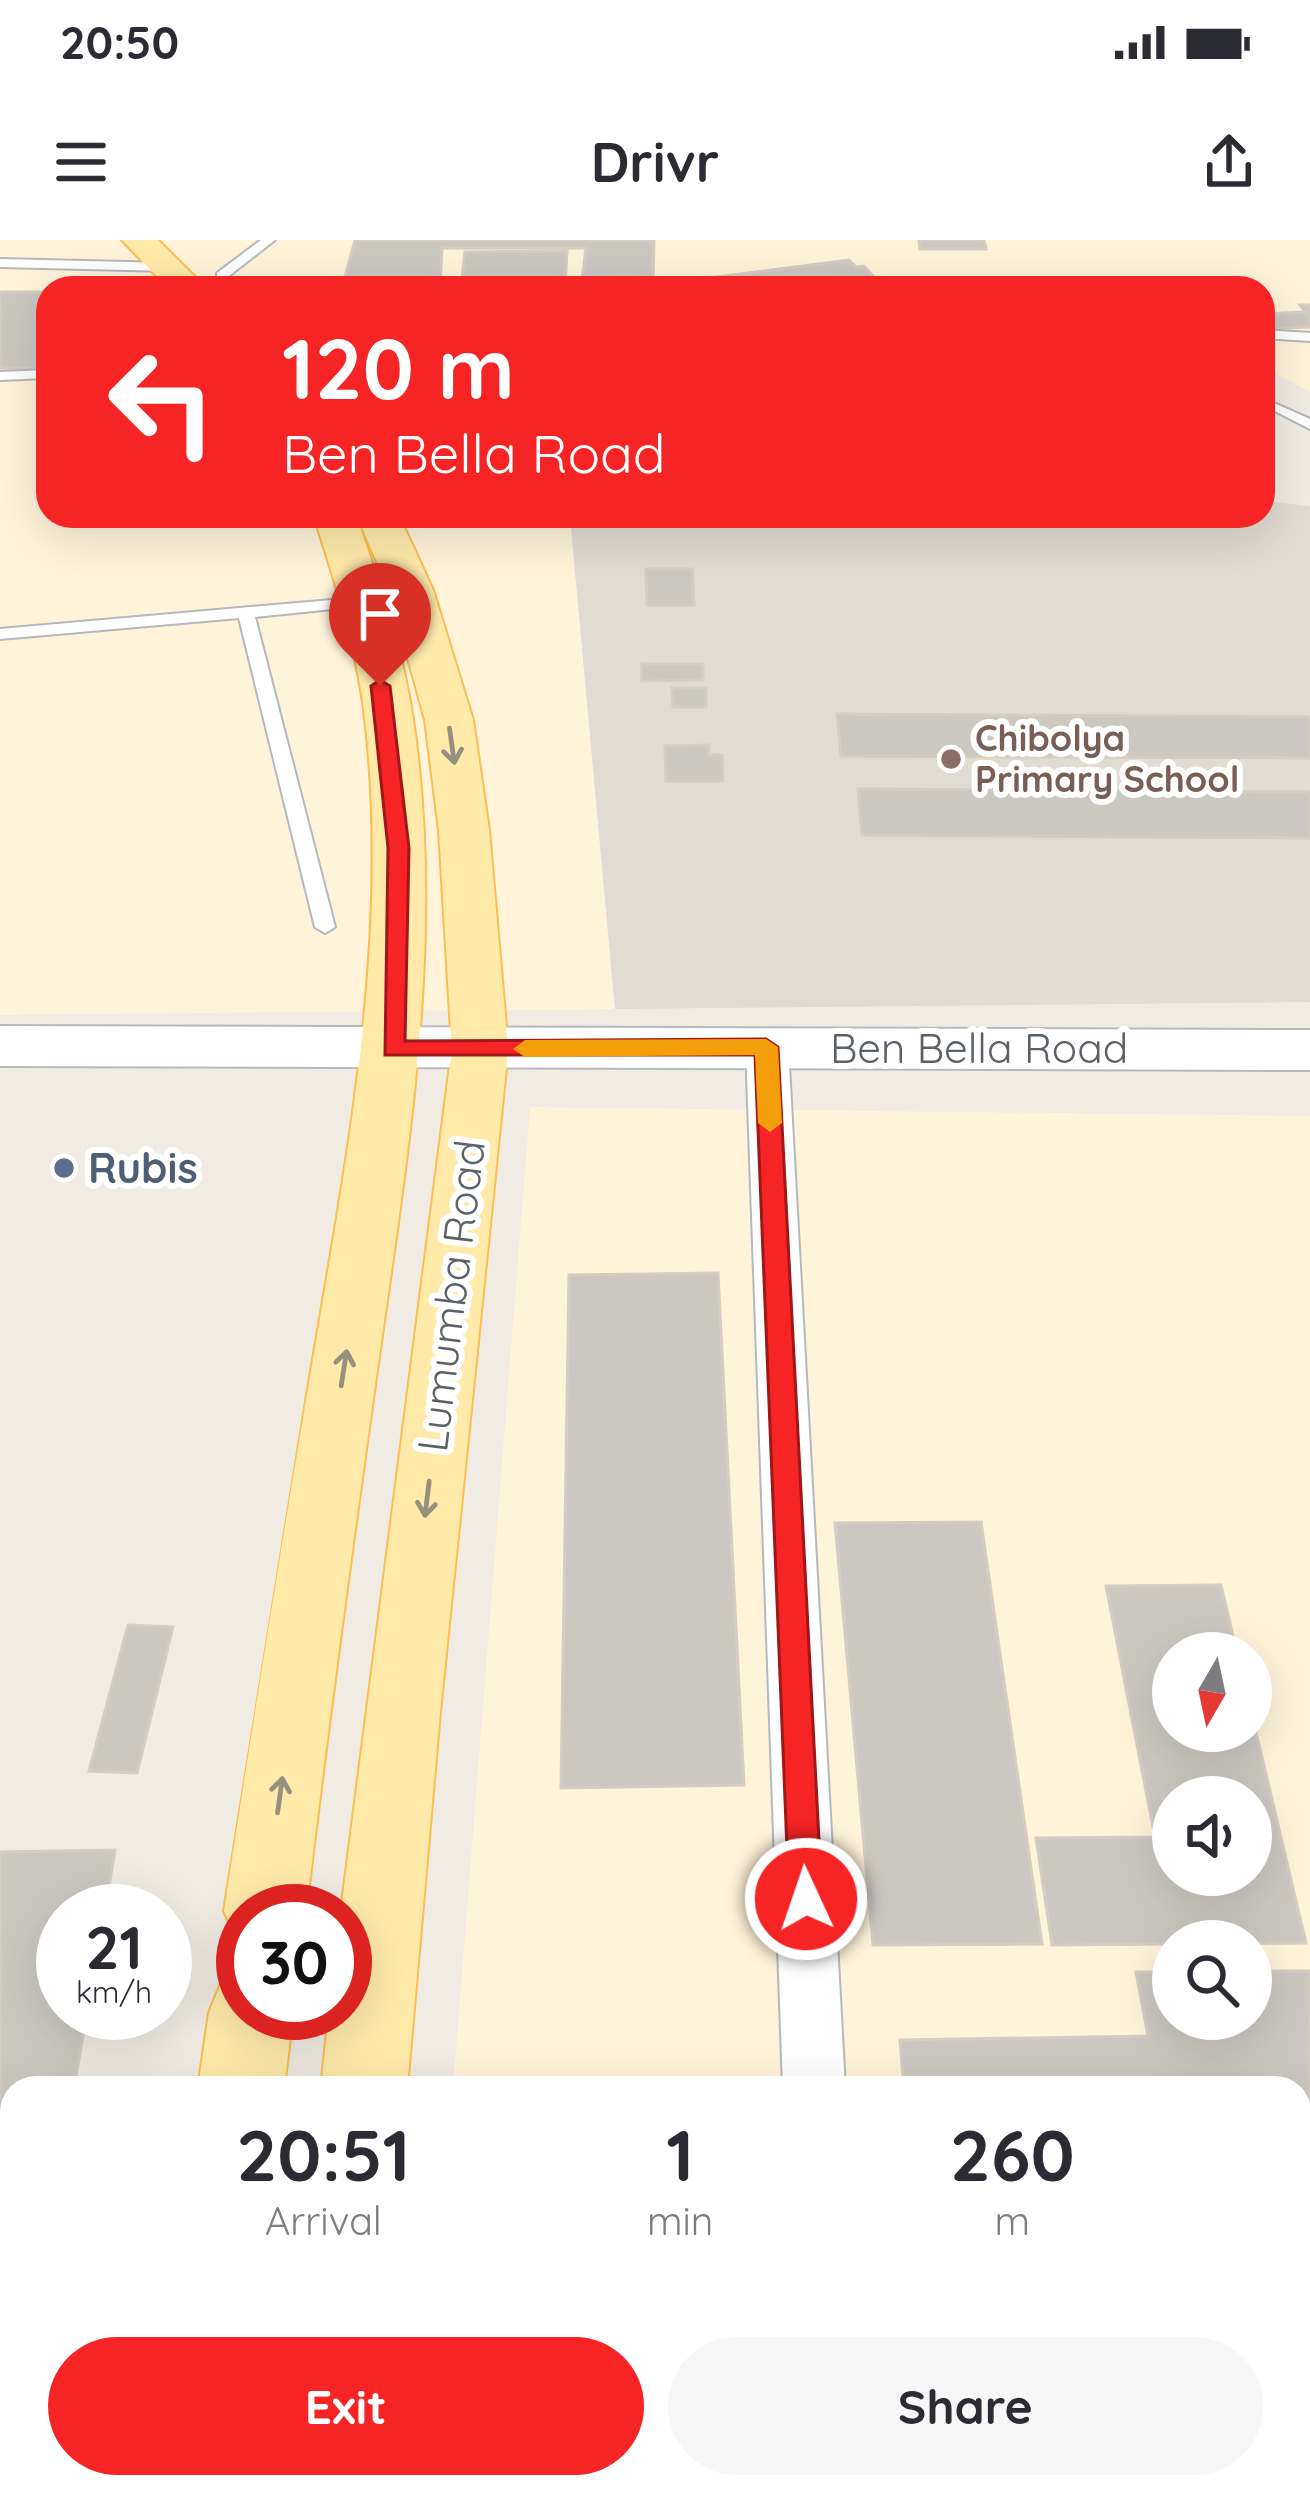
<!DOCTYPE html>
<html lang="en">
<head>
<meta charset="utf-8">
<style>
  body { margin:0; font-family:Quicksand,sans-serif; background:#f7f7f7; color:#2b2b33; height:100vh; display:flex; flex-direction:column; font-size:45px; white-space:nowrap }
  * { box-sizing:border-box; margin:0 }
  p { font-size:39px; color:#7c7c81 }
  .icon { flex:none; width:66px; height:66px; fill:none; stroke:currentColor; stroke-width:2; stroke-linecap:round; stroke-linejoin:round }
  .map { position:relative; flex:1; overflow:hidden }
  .drawer { position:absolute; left:0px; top:1836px; width:1311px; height:423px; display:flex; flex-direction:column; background:#fff; border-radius:36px 36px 0 0; box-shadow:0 12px 48px #0002 }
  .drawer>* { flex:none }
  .guide { position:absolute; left:36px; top:36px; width:1239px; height:252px; border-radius:36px; box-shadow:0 12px 48px #0002; background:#f62425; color:#fff; overflow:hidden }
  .needle { width:78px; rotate:189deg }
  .tools { position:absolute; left:1152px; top:1392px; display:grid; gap:24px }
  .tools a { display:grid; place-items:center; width:120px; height:120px; border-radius:50%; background:#fff; box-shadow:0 12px 48px #0002; font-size:60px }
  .speed { position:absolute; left:36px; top:1644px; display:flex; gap:24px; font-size:60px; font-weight:700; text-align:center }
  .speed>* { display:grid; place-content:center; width:156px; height:156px; border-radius:50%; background:#fff; box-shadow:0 12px 48px #0002; line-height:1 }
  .speed small { font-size:30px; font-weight:400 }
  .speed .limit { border:18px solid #d22; background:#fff; color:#111 }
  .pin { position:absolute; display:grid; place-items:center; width:102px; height:102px; color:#fff; margin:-123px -51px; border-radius:50% 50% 50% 0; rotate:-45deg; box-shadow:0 0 12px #0007 }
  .pin .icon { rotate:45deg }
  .me { position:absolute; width:132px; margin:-66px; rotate:357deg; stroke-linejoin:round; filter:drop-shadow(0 0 9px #0008) }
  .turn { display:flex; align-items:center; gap:42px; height:252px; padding:0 48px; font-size:54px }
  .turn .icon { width:156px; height:156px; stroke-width:2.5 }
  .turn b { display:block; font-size:84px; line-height:102px }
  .eta { display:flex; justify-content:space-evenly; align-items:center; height:204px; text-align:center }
  .eta b { font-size:72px; font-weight:700; line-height:84px }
  .button { display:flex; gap:24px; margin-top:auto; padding:24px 48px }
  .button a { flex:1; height:138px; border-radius:72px; background:#f62425; color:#fff; font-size:48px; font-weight:700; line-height:138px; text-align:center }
  .button a+a { background:#f7f7f7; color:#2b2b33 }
  .status { display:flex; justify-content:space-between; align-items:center; height:84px; padding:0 60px; background:#fff; direction:ltr }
  .status svg { height:33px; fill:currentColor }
  header { display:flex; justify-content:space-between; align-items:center; height:156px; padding:0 48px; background:#fff; font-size:54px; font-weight:700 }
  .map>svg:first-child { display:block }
  .commercial { fill:#fff3da; fill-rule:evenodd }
  .education { fill:#e0dbd3 }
  .building { fill:#cbc7c1; stroke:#d5cdc2; stroke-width:3; fill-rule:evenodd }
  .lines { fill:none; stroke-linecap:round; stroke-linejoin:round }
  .lane-casing { stroke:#b5b8bc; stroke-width:4 }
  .street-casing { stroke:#b5b8bc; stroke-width:4 }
  .secondary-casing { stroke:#b6babf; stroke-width:4 }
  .primary-casing { stroke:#fcbe51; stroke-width:4 }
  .lane { fill:#fff; fill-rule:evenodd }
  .street { fill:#fff; fill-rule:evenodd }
  .secondary { fill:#fff; fill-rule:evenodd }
  .primary { fill:#ffeaaa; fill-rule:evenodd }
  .oneway { stroke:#95917e }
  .route { fill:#f62425; stroke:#a01718; stroke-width:3 }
  .slow { fill:#f59e0b }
  .education-dot { fill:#8d6e63; stroke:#fff; stroke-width:4.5 }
  .service-dot { fill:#5c6f8a; stroke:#fff; stroke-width:4.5 }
  .labels { text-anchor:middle; stroke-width:12; stroke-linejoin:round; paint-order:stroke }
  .far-education-label { font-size:36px; font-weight:bold; fill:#785e54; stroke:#fff; text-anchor:start }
  .street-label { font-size:42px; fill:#5c6166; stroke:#fff }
  .service-label { font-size:42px; font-weight:bold; fill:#4e5e75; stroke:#fff; text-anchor:start }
</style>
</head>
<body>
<div class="status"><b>20:50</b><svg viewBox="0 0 49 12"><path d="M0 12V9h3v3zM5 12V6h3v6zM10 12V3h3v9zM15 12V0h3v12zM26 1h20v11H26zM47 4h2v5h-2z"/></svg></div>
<header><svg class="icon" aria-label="menu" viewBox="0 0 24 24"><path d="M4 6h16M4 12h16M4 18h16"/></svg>Drivr<svg class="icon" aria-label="share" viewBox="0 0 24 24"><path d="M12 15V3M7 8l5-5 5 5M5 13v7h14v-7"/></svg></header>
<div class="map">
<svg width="1310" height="2257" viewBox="0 0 1310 2257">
  <rect width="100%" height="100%" fill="#f0ece4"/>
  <path class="commercial" d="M0,0h1310v152l-47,-25v-79h-1215v228h522l45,493 -615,6z
    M530,867l780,9v1381h-889l1,-10h877v-399h-846zM1173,1413h78v78h-78zM1173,1557h78v78h-78zM1173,1701h78v78h-78z"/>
  <path class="education" d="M1263,261l47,5v496l-695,7 -45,-493h693z"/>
  <path class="building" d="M355,0h299l-1,48h-72l5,-40h-144l-2,40h-98z
    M919,0h65l2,9h-66z
    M567,11l-2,37h-104l4,-36z
    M849,20l7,7 8,-1 20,22h-185l-6,-8z
    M0,52h48v77l-48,-1z
    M1300,65h10v22l-47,2v-15l42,-2z
    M646,329h46l2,36h-47z
    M642,424h61v16l-61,1z
    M672,448h34v19h-33z
    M837,474l473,3v41l-469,-2z
    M709,505v10h13l1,26h-57l-1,-35z
    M858,549l452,3v46l-448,-3z
    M718,1033l26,512 -183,3 8,-513z
    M981,1282l61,422 -169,1 -38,-422z
    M1221,1345l16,68h-64v78h78v-20l55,232 -254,2 -16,-107 119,-1 -49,-251zM1173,1557h78v78h-78z
    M128,1385l45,2 -36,146 -48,-2z
    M115,1610l-10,61h-42v102h24l-13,75h-62v240h-12v-476z
    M1251,1731h59v165h-11v-48h-395l-4,-48 248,-4 -12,-64h37v47h78z
    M1299,1909h11v342l-237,-4h226z
    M0,2140h12v54l-12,63z"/>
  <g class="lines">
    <g class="lane-casing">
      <path id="lane" d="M261,0h14l-50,39h-8v-6z
        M0,19l169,4 6,4 -6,4 -169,-4z
        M1263,90l47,3v8l-47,-3z
        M48,130v8l-48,2v-8z
        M1263,158l47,21v10l-47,-24z
        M366,357l8,5 -2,3 -117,12 80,310 -10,6 -10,-6 -76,-309 -239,21v-10z"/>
    </g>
    <g class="street-casing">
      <path id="street" d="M767,793l15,4 6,10 57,1041h-62l-37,-1041 6,-10z
        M796,2247h72l1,10h-72z"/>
    </g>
    <g class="secondary-casing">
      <path id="secondary" d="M0,786l1310,4v40l-1310,-4z"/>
    </g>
    <g class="primary-casing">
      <path id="primary" d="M122,0h36l48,48h-38z
        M314,276h42c24,69 48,137 58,210 31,218 -8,437 -38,652 -25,178 -49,355 -70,533h-63v31l-7,-3 -12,-28c27,-176 55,-352 85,-528 36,-216 81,-436 57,-656 -7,-73 -30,-142 -52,-211z
        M357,276h42l34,74 40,130 16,110 19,219 -68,663 -33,376h-86l8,-75h16v-102h-4l111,-862 -13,-219 -14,-110 -36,-130z
        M243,1734v39h50l-9,75h-86l11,-75 12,-30z
        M139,2247h98l-1,10h-98z
        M275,2247h98l-1,10h-98z"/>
    </g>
    <use href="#lane" class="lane"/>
    <use href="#street" class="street"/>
    <use href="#secondary" class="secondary"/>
    <use href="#primary" class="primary"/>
  </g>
  <defs><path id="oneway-shaft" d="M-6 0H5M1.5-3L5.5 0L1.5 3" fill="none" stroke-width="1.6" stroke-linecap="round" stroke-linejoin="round" transform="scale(3)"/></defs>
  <g class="oneway">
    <use href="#oneway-shaft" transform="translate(452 506) rotate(82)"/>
    <use href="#oneway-shaft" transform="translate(344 1128) rotate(-81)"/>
    <use href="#oneway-shaft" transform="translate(427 1259) rotate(97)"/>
    <use href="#oneway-shaft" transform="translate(280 1555) rotate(-82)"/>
  </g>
  <path class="route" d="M380,440l10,6 19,162 -4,193 361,-2 12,8 44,852 -5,11 -11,5 -12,-5 -5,-11 -34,-844h-370l3,-207 -17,-162z"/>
  <path class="slow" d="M766,799l12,8 4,76 -12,9 -12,-9 -3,-68 -230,2 -12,-8 12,-9z"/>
  <circle class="education-dot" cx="951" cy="519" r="12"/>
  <circle class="service-dot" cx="64" cy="928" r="12"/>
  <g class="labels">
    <g class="far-education-label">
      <text x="975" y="511">Chibolya<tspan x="975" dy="41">Primary School</tspan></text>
    </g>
    <g class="street-label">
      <text x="979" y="823">Ben Bella Road</text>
      <text transform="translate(451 1056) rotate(-83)" y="15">Lumumba Road</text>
    </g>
    <g class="service-label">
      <text x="88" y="943">Rubis</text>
    </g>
  </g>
</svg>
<div class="tools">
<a><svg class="needle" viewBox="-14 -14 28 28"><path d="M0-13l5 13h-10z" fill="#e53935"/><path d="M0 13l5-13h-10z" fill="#7c7c81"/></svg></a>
<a><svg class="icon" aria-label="sound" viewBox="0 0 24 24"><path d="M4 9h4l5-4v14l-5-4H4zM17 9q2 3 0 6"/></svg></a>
<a><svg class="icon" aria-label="search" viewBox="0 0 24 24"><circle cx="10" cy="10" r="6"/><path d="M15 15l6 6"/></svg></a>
</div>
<div class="speed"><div>21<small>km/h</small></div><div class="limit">30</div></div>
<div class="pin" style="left:380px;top:446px;background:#d93025"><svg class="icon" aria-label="arrive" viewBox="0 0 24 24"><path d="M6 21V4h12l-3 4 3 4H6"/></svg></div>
<svg class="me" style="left:806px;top:1659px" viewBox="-20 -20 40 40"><circle r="17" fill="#f62425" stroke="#fff" stroke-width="3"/><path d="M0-11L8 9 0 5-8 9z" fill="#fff"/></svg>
<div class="guide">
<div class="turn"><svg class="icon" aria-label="left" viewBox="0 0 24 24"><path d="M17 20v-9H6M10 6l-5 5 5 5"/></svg><div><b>120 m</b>Ben Bella Road</div></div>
</div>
<section class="drawer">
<div class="eta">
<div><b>20:51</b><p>Arrival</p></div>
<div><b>1</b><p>min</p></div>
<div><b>260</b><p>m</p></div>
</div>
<div class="button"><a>Exit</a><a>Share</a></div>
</section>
</div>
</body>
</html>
